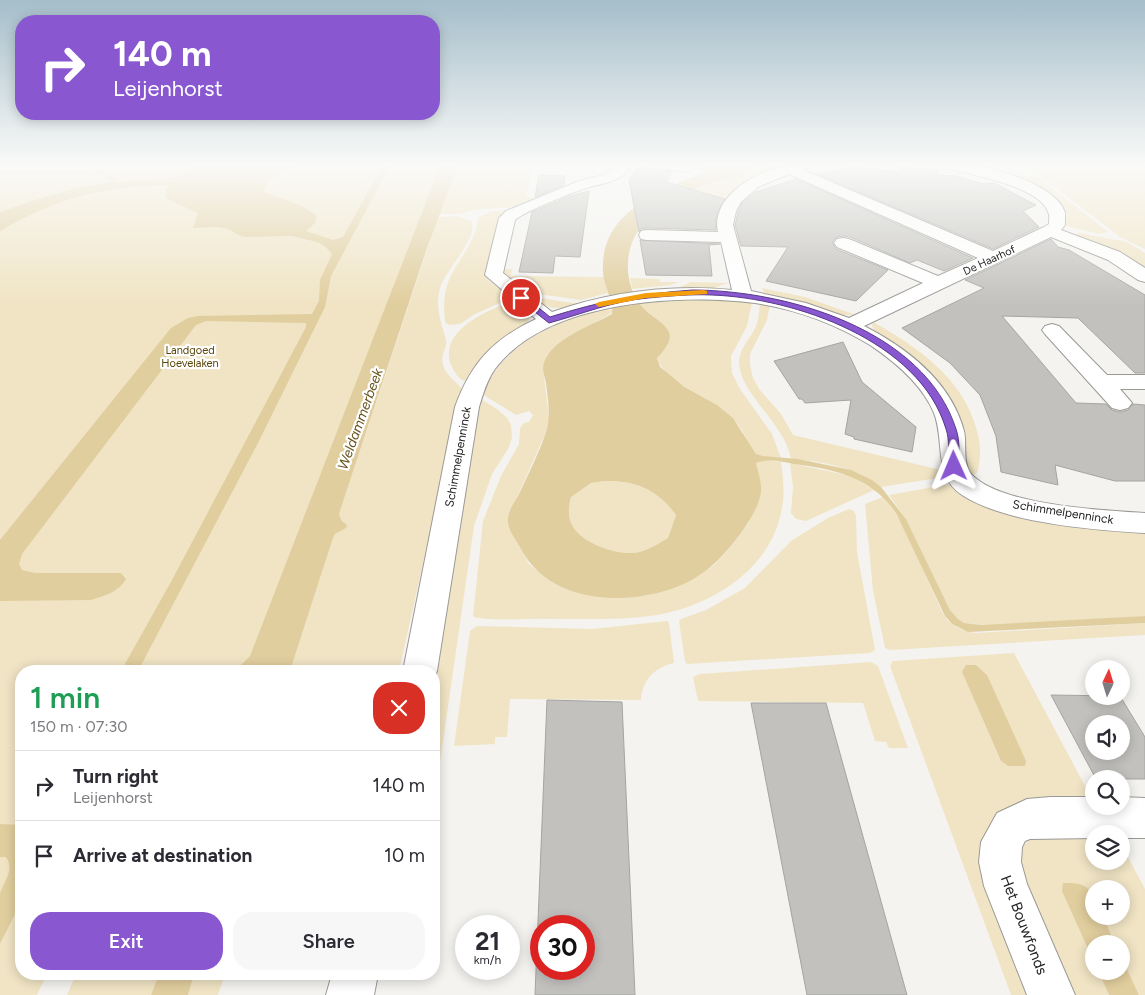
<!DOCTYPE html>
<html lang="en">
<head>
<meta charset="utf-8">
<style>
  body { margin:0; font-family:Figtree,sans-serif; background:#f7f7f7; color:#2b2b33; height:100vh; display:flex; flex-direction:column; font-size:19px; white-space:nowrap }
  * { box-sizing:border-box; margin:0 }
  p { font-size:16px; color:#7c7c81 }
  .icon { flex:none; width:28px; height:28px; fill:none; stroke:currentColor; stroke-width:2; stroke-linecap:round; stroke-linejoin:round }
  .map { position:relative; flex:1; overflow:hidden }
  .sheet { position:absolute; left:15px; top:665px; width:425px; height:315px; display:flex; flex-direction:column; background:#fff; border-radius:20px; box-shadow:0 2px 12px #0003 }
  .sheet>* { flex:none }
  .guide { position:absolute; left:15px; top:15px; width:425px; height:105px; border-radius:20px; box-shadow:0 2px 12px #0003; background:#8958d1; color:#fff; overflow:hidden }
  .needle { width:32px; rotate:4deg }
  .buttons { position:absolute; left:1085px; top:660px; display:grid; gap:10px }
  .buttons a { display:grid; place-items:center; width:45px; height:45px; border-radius:50%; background:#fff; box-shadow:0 2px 12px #0003; font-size:25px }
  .speed { position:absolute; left:455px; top:915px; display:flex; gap:10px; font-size:25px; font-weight:700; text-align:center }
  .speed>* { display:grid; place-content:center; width:65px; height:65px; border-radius:50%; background:#fff; box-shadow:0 2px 12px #0003; line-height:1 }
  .speed small { font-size:12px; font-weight:400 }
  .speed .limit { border:8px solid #d22; background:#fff; color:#111 }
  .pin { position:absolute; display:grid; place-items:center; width:42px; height:42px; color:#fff; margin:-21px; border:2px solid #fff; border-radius:50%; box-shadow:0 1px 5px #0007 }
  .me { position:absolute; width:55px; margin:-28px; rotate:359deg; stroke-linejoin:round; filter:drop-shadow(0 0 4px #0008) }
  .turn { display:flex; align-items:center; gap:18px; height:105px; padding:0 15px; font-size:22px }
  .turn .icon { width:65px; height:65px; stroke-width:2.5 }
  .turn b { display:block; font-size:35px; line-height:42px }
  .round { display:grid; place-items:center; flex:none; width:52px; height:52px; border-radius:20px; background:#f7f7f7 }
  .summary { display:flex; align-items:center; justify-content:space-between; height:85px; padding:0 15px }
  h1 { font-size:30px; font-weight:600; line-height:38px; color:#1e9e55 }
  .primary-button { display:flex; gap:10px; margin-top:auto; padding:10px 15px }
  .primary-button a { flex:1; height:58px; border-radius:20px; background:#8958d1; color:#fff; font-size:20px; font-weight:600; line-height:58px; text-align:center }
  .primary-button a+a { background:#f7f7f7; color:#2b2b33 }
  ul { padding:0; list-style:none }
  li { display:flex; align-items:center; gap:15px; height:70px; padding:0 15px; border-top:1px solid #e1e1e2 }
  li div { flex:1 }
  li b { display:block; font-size:19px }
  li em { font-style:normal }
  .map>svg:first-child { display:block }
  .green { fill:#f0e4c4; fill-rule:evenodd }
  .water { fill:#e1ce9e; fill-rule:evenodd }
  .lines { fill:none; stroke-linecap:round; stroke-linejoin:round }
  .stream { fill:#e1ce9e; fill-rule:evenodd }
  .building { fill:#c2c1be; stroke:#a5a4a1; fill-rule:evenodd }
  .minor-casing { stroke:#9a9996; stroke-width:2 }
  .minor { fill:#fff; fill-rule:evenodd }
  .route { fill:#8958d1; stroke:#593988 }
  .slow { fill:#f59e0b }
  .labels { text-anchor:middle; stroke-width:4.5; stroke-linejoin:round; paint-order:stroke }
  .far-street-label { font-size:11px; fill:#212120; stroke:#fff }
  .far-park-label { font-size:11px; fill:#594508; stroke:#fff }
  .street-label { font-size:12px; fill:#212120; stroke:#fff }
  .water-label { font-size:14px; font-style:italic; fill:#68541c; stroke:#fff }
  .near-street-label { font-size:15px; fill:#212120; stroke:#fff }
</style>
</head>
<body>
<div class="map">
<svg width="1145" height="995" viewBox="0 0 1145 995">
  <rect width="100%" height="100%" fill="#f4f3f0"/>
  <path class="green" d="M0,166h453l-168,505h-264v303h26l-10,21h-37v-51l8,-16 -8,1z
    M458,166h74l-6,31 14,1c-6,2 -12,6 -18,7 -16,5 -51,2 -61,9h-22z
    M755,166h34c-26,9 -57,16 -69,43l-8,-1 -31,-14 63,-21z
    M1021,166h124v83l-25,-12 -76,-58 -15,-7z
    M1026,174l13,4 69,54 -9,2 -33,-8 1,-13 -12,-13 -43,-22z
    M514,209l-15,9 -14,56 3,6 19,15 -9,3 4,4 -27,12 -15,10 -11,1 -4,-3c-2,-18 -1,-36 9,-52 10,-18 22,-30 24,-52l11,-6z
    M456,216l15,5c9,16 -26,49 -31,67 -5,21 1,33 6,52 2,6 -6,15 -3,25 4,12 13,16 19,24l-63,282h-109l43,-133 2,-4 11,-6 -7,-14 99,-297z
    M1079,233l48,9 18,11v16l-72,-33z
    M503,269h9l-1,7 93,1 4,16 -27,7 -36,-5 -16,1 -26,-21z
    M630,278l29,1 1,3h19l-8,3 -39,4z
    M691,282l37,1 -14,5 -39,1z
    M762,288l43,9 51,18h-19l-72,-20z
    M691,297l61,5 -5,24 -16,30 1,17 8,16 32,45 9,24c-9,-1 -20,0 -27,-5 -6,-6 -8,-17 -13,-24 -5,-9 -16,-18 -25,-24 -19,-14 -51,-23 -59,-47 31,-30 -3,-36 -19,-56z
    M533,298c17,0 33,6 50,5 -21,6 -32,9 -50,-5z
    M515,301l15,14 -2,8c-25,17 -49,31 -62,58 -5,0 -10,-6 -13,-12 -20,-36 36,-61 62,-68z
    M760,303l10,2 -3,15 -17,34v11l3,13 6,11 22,25 12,21 148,35 3,7 -63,10c-24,-19 -59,-26 -90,-28 -6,-36 -53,-66 -52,-98 1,-14 12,-23 17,-35 3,-7 3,-15 4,-23z
    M600,310h12l1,2 -60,36 -6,7 -4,13 6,50 -3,14 -28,63 -9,16 -1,12 21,41 22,17 14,6 80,9 34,-10 19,-10 15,-10 17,-18 18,-24 13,-33 -5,-28 8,-3 17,2c2,15 4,31 1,46 -10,60 -68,97 -125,107 -33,5 -66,4 -99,4 -24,-1 -62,3 -84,-2l-1,-1 10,-95 18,-45 18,-32 1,-16 4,-5 5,-1 4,-7 -4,-4 -13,4 -34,-21c22,-49 68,-71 118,-84z
    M873,322c45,25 91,57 104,109 4,13 4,29 0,42l-6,2 -6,-8 1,-20 -4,-20 -88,-95 -2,-7z
    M482,400l15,9 10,9 4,7 1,13 -4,11 -16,25 -18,52 -40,278 -1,-133 45,-261z
    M790,463l61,13 23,14 -68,31 -10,-2 -5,-6 2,-26z
    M604,481c31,-1 53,8 72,34l-8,23c-12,7 -25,16 -40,15 -19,-1 -52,-12 -58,-33 -2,-8 -1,-16 1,-23l20,-14z
    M950,484l15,13 13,5 167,30v84l-149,10 -32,-3 -6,-4 -8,-9 -44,-91 -17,-24z
    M883,497c23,25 35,62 49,93 5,10 9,22 16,31 8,7 18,11 28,12l169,-10v12l-255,15 -5,-2 -12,-57 -8,-87z
    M849,509l5,2 2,5 1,36 18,98 -5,3 -183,11 -2,-3 -6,-40 2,-2 25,-9 39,-22 46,-47 37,-23z
    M667,621l2,2 5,40c-19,4 -32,17 -33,37l-131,-1 -3,38h-12v7l-41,2 16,-115 7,-5 115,3z
    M1014,653l79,148 -85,9 27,185h-24l-121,-329 3,-5zM962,672l63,94h-17l-7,-5z
    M871,662l7,4 30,82h-19l-3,-6 -11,-1 -12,-38 -165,-2 -5,-24 7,-3z
    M1094,834v27h27v-17l24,45v106h-6l-18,-39v-12h-6l-12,-28h18v-27h-27v8l-2,-4 2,78h4l11,24h-40l-37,-88 -13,-50 4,-11 8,-8z
    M76,974h83l-8,21h-84z
    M194,974h31l-7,21h-30z"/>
  <path class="water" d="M199,166h103c-14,4 -35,8 -38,26l38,14 14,9v7l-10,9 27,9 10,-3 39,-71h8l-59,110 -6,31 -67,136 -120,228h-17l51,-91 134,-253v-4l-100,-2 -10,4 -174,229 -3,10 3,6 13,3h86l5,6c-7,13 -22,17 -35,21l-91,1v-61l171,-212 17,-10 10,-2 114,-2 7,-13 1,-21 12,-26c-18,-26 -60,-16 -87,-17 -8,-1 -13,-8 -21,-9 -9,-2 -21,0 -31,0l5,-15 -32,-15v-8l2,-5c-67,2 -109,12 -168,46v-19l35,-12 42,-12 34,-6 61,-4z
    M440,166h18l-31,82 -88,266 3,7 5,4 -1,3 -11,6 -2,4 -43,133h-55l15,-15z
    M709,166h46c-13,11 -33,13 -49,19 -36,12 -77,37 -78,78 -1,13 3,29 11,40 16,21 49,24 18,55l3,9 10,8 13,11 34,19 16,13 23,36 7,2 35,3 53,11 21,10 9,7 25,32 44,91 8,9 6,4 18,2 163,-9v7l-177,9 -16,-8 -7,-8 -48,-101c-23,-37 -62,-46 -103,-51 -12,-2 -26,-6 -38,-1 2,9 6,20 5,29 -2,14 -12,30 -20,41 -16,22 -36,43 -62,53 -52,21 -129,18 -158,-37 -4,-8 -13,-19 -13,-27 -1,-11 6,-19 11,-28 9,-19 20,-41 27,-62 5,-16 2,-33 0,-49 -1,-5 -3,-10 -3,-15 2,-27 48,-42 69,-54 2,-12 -8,-28 -9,-41 -4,-62 58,-82 104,-102l-7,-2zM604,481c31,-1 53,8 72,34l-8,23c-12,7 -25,16 -40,15 -19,-1 -52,-12 -58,-33 -2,-8 -1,-16 1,-23l20,-14z
    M101,170l16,10 -7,1 -8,-7 -7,-1 -95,1v-3z
    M966,665h10l11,10 39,86 -1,5h-17l-7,-5 -39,-89z
    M0,824l21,1v77l-21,42c0,-12 0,-40 0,-51 4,-12 15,-23 6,-36h-6z
    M1063,883c28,-1 31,8 31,33h9l12,28h-21v18l-32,-71z
    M1121,956l18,39h-30l-11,-24h23z
    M159,974h35l-6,21h-37z"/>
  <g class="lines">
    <path class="stream" d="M294,233l25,6 1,1 -3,2 -25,-6v-2z"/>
  </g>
  <path class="building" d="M638,167l34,4 -6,11 59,17 -5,8 -4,12v11l-69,-2 -6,1 -2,3 -10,-52z
    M854,167l47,5 -1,-5 37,3 1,5 18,1 28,8 10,-1 42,22 -13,6 16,16 -46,22 -176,-75z
    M539,175l26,1 -1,9 -29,12z
    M796,179l177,79 -29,13 -27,-11 -7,3 -60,-26 -7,-1 -6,1 -5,5 4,7 52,21 -32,31 -90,-20 22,-34 -47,-1 -6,-21 3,-13 4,-9 14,-11z
    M589,191l-9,66 -25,-1 -2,17 -34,-1 13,-60 36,-15z
    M1051,239l7,8 11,3 76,45v78h-10l-57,-55 -76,-2 74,87 30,1 6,6 8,2 8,-2 5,-6 12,1v76h-30l-60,-16 3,20 -57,-13 -5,-36 -16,-41 -30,-32 -48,-35 82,-40 -19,-8z
    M640,240l80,4 -11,1 3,31 -66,-1z
    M843,342l19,40 54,45 -4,25 -58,-13v-2l-9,-3 6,-34 -46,3 -3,-4h-3l-25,-38z
    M1051,695l69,1 25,41v42h-49zM1094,724h27v27h-27z
    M547,700l75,2 13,293h-100zM541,926h43v43h-43z
    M751,703h75l81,292h-100z"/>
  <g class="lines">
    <g class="minor-casing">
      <path id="minor" d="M617,166h14c-10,16 -24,16 -41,21 -14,4 -65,24 -75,33l-12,53 49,39c57,-20 119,-28 180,-22l-11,-48 -74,-2 -6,-1 -2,-4 2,-4 6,-1 71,2c-8,-35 40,-63 69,-66 7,-1 15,0 23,0l-7,4 190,81 51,-24 5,-3c0,-4 1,-9 -1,-12 -8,-25 -75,-37 -98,-43l-2,-3c9,0 18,-1 27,0 24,2 83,21 90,47 0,4 0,8 0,12l-4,5 59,22 25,16v14l-7,-2 -30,-20 -57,-23 -187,89c43,22 87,56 100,105 3,12 -2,34 8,44 31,31 130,35 173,38v20c-52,-3 -140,-10 -183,-38 -29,-19 -17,-54 -28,-82 -12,-29 -39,-51 -64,-68 -34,-21 -75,-36 -115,-42 -76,-10 -210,-2 -260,66 -8,11 -12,25 -16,38l-42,264 -3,7v-7h-31l52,-264c16,-44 38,-68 81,-88l-51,-44 14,-57 7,-7 73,-30 25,-6zM789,174l189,84 -40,18 -89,-37 -6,-1 -6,1 -3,4 3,4 86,36 -74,35 -43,-15 -55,-12 -18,-66 3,-14 5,-9 17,-15z
        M666,166h27l1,2 -7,4 -19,-3z
        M1052,324l7,2 48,49h38v14h-25l12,14 -4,5 -8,2 -8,-2 -67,-74 -3,-4 3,-4z
        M1050,797h44v9h27v-9l24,1v40h-24v-4h-27v4l-64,1 -5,2 -3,6 -1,15 6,22 48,111h-48l-43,-109 -5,-24 2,-20 16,-29 30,-14z
        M332,974h46l-4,21h-48z"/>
    </g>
    <use href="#minor" class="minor"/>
  </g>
  <linearGradient id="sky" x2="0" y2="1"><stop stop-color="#a5beca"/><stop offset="0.54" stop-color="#fafaf8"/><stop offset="1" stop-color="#fafaf8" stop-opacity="0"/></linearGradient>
  <rect width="1145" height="305" fill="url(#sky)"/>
  <path class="route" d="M692,290c93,0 232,39 264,139 4,11 3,26 3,37l-1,3 -4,1 -6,-4c0,-11 2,-26 -2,-37 -26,-88 -151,-131 -234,-134 -21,-1 -43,1 -64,3 -35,3 -66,16 -99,25l-32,-25 7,-2 26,21c51,-16 89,-23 142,-27z"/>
  <path class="slow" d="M704,290l3,1v3l-61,4 -47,9 -4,-3 4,-2 47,-9z"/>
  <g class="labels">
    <g class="far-street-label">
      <text transform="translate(989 260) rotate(-25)" y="4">De Haarhof</text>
    </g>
    <g class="far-park-label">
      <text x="190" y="354">Landgoed<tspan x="190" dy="13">Hoevelaken</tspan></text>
    </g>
    <g class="street-label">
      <text transform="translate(458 457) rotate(-80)" y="4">Schimmelpenninck</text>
      <text transform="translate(1063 512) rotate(9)" y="4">Schimmelpenninck</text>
    </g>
    <g class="water-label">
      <text transform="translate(360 419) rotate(-70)" y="5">Weldammerbeek</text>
    </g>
    <g class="near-street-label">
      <text transform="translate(1024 925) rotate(69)" y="5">Het Bouwfonds</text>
    </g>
  </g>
</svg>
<div class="buttons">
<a><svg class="needle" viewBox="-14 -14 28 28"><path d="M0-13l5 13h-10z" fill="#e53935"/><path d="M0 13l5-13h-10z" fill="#7c7c81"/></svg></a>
<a><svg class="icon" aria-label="sound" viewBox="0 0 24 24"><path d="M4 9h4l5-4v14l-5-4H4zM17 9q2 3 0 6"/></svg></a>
<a><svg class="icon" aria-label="search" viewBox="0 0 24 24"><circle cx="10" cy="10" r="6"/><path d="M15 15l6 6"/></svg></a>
<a><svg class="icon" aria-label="layers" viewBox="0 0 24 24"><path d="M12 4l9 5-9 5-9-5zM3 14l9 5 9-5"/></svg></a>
<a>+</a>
<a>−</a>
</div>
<div class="speed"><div>21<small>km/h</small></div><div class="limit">30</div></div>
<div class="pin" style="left:521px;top:298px;background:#d93025"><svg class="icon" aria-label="arrive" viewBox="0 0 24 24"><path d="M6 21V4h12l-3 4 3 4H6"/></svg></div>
<svg class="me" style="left:954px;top:466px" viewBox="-20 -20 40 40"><path d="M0-17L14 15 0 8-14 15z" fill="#8958d1" stroke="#fff" stroke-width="4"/></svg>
<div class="guide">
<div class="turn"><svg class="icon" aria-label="right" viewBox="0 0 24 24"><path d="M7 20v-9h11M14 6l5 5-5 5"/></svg><div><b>140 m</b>Leijenhorst</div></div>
</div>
<section class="sheet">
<div class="summary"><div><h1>1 min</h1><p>150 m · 07:30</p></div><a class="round" style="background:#d93025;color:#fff"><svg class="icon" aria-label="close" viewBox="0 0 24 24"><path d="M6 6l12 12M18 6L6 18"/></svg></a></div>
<ul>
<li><svg class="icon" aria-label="right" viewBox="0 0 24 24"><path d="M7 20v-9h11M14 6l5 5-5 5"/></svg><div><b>Turn right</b><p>Leijenhorst</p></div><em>140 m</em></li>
<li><svg class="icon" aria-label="arrive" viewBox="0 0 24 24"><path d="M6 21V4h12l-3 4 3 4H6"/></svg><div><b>Arrive at destination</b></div><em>10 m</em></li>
</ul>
<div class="primary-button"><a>Exit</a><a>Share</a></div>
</section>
</div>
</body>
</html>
